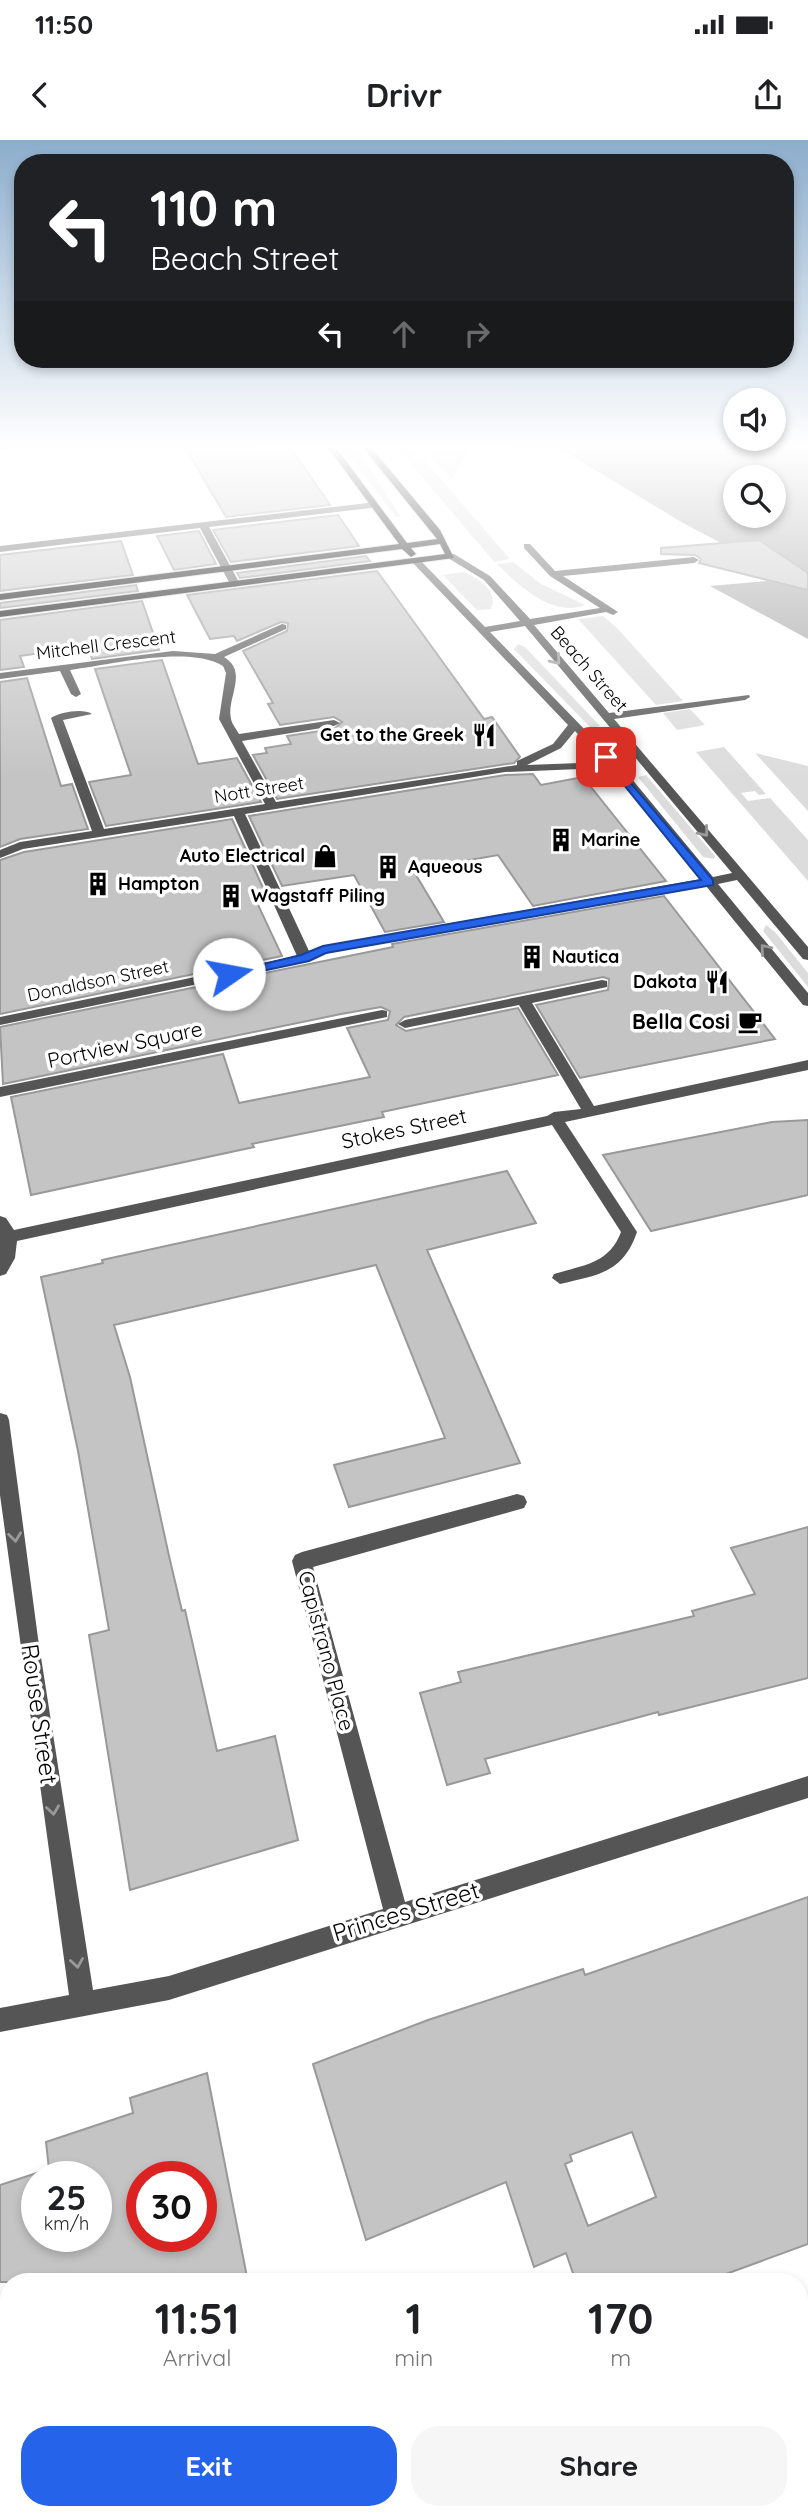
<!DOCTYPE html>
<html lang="en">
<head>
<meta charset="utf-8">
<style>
  body { margin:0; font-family:Quicksand,sans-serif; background:#f6f6f6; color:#202124; height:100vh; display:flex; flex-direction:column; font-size:26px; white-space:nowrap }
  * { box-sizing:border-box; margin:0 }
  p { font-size:23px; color:#757577 }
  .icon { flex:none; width:38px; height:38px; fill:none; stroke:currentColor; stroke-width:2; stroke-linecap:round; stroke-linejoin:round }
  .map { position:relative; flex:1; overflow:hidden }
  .details { position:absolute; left:0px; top:2133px; width:808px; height:247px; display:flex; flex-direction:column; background:#fff; border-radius:28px 28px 0 0; box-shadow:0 4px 10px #0003 }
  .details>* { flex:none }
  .guide { position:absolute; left:14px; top:14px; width:780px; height:214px; border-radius:28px; box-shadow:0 4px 10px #0003; background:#202124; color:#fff; overflow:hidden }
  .fabs { position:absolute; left:723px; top:248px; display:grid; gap:14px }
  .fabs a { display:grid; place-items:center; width:63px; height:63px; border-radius:50%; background:#fff; box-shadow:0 4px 10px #0003; font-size:35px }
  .speed { position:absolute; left:21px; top:2021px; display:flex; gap:14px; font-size:35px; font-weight:700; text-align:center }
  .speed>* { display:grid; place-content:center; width:91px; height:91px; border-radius:50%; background:#fff; box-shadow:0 4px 10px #0003; line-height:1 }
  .speed small { font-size:18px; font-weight:400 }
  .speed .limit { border:10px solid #d22; background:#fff; color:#111 }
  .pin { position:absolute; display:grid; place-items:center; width:60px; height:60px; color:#fff; margin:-30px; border-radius:14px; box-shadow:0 4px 10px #0006 }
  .me { position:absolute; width:77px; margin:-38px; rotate:78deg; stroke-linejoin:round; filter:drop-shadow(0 0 5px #0008) }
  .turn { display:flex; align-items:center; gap:24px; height:147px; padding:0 21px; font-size:32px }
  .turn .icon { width:91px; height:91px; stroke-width:2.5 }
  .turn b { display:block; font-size:49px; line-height:60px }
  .lanes { display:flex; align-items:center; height:66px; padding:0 21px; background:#0003; justify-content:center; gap:35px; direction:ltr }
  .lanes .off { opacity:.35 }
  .eta { display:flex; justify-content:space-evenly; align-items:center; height:119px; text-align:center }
  .eta b { font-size:42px; font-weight:700; line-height:49px }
  .primary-button { display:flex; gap:14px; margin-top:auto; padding:14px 21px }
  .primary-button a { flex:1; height:80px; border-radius:28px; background:#2563eb; color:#fff; font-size:28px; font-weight:700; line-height:80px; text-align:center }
  .primary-button a+a { background:#f6f6f6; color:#202124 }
  .status { display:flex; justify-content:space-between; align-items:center; height:49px; padding:0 35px; background:#fff; direction:ltr }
  .status svg { height:19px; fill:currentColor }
  header { display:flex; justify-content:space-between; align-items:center; height:91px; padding:0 21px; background:#fff; font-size:32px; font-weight:700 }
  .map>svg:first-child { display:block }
  .green { fill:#dcdcdc }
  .water { fill:#a3a3a3; fill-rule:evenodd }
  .building { fill:#c4c4c4; stroke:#999; stroke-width:2; fill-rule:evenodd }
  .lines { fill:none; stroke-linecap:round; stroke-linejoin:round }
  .major-casing { stroke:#dbdbdb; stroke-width:2 }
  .minor { fill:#555; fill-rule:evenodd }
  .major { fill:#000; fill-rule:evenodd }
  .oneway { stroke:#999 }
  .route { fill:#2563eb; stroke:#184099; stroke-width:2 }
  .labels { text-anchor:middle; stroke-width:7; stroke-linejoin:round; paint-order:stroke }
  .far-street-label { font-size:18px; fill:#000; stroke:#fff }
  .far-poi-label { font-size:18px; font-weight:bold; fill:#000; stroke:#fff; text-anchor:start }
  .poi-label { font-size:21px; font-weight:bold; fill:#000; stroke:#fff; text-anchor:end }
  .street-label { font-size:21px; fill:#000; stroke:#fff }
  .near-street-label { font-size:24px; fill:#000; stroke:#fff }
</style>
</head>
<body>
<div class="status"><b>11:50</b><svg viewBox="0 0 49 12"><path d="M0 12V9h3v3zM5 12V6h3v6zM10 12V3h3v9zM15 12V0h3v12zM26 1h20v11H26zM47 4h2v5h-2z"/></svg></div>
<header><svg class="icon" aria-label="back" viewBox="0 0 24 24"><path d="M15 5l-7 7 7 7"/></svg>Drivr<svg class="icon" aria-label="share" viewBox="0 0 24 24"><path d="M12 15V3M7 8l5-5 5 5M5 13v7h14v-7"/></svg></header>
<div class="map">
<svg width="808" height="2379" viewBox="0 0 808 2379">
  <rect width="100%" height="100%" fill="#fff"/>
  <path class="green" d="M341,305h13l47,72h-5z
    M395,305h16l99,114 -15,3 -5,-5z
    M421,305h50l-19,34z
    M513,422l28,22 44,21c-32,13 -67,-20 -88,-41z
    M463,432c15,6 36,18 28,37l-14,1 -34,-35z
    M603,476l13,11 67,74 -27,4 -78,-86z
    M518,504l7,3 75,79 -9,2 -77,-79z
    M690,569l15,16 -28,5 -14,-17z
    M724,607l42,47 -7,1 -4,-4 -14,2 7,8 22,-3 38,42v41l-112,-129z
    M755,613l53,13v45z
    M646,635l69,81 -1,3 -11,-2 -65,-80z
    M766,785l9,7 33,41v14l-45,-56z"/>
  <path class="water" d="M554,305h254v194l-98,-53 79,-7 -106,-56zM735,338h39v38h-39z"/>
  <path class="building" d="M184,305h105l41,60 -104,12z
    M338,375l21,31 -128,16 -18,-32z
    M199,391l17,33 -42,6 -17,-34z
    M759,400l49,33v17l-109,-27 2,-4 -6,-4 -34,-1v-6z
    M121,401l12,34 -133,16v-36z
    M366,416l4,5 -130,17 -3,-5z
    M377,431l107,148 8,-2 28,40 -6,6 -237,36 -24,-44 14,-2 -2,-5 26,-4 -4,-8 47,-7 8,-7 -8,-5 -54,8 -12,-21 5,-1 -30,-52 44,-20 1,-8 -7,-1 -44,19 -3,-5 -24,3 -23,-44z
    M136,445l2,6 -138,17v-5z
    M142,461l17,49 -67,9 -4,-13 -68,10 4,11 -24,3v-50z
    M162,520l36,104 39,-6 24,44 -155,24 -17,-44 42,-7 -36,-106z
    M27,538l34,108 11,-2 16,45 -68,10 -20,8v-165z
    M533,634l8,11 42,-8 83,104 -133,25 -35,-51 -85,15 31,52 -59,10 -31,-57 -72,11 -33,-70 256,-41z
    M232,679l32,71 -12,2 30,64 -282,58v-154l24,-8z
    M664,756l111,143 -195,39 -44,-73 72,-15 1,-11 -6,-2 -199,40 -8,8 10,6 112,-23 40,67 -176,37 2,5 -132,27 2,3 -223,48 -20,-98 212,-43 16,49 131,-26 -23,-49 41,-8 2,-9 -9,-4 -40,7 -338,70 -3,-57 393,-80 -1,-3z
    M808,980v75l-157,36 -48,-76 169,-33z
    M507,1031l29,52 -109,27 93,213 -171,44 -15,-42 111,-27 -69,-173 -262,60 16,52 39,179 13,55 3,-1 32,141 58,-15 23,104 -168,50 -41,-255 20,-5 -31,-179 -37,-174 62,-14 -1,-3z
    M808,1387v151l-149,37 -1,-3 -173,47 5,14 -43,12 -27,-92 41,-11 -3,-10 236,-56 -2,-5 63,-17 -24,-46z
    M808,1757v347l-104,38h-128l-10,-29 -32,14 -28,-85 -140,58 -53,-176 115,-44 155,-51 2,6zM632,1992l24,65 -68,29 -23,-62 7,-3 -2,-6z
    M207,1933l41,209h-248v-97l49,-16 -3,-27 87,-29 -3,-15zM37,2037h59v59h-59zM142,2037h59v59h-59z"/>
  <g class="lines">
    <g class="major-casing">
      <path id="major" d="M326,305h8l73,98 30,-4 -76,-94h8l71,85 14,28 -454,59v-6l445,-57 -5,-10 -29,4 5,6 -5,3 -9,-8 -402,51v-6l399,-50z"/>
    </g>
    <path class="minor" d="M36,305l-4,2 -32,3v-4z
      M376,362l3,5 -170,20 31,57 -5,3 -5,-3 -30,-56 -200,24v-6z
      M524,404h6l25,27 139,-14 5,3 -5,3 -131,13 55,36 -5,3 -7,-3 -72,13 75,88 140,-18 1,2 -5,3 -131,19 194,228v13l-5,-1 -66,-79 -19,4 90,109v13l-5,-1 -97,-119 -379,67 -22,9 -305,63v-8l297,-61 -63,-140 -211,33 -23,9v-8l20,-8 72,-11 -41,-113c9,-6 32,-10 41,-4l-29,6 41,109 161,-25 -46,-85 7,-46 -3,-7c-34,-21 -113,-1 -153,4l11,24 -5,3 -5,-3 -11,-23 -60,8v-6l173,-22 42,3 67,-30 4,1v4l-62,28c25,15 2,41 7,62 1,5 6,11 8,15l95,-14 6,3 -6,3 -92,15 34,61 241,-37v-4l36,-17 15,-19 -156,-163 8,-2 65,67 35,-6 -36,-41 -36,-22v-4h6l36,22 40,43 70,-11 -50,-32 -26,-28zM525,486l207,247 -19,4 -87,-105 -136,-140zM575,591l35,37 -30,-5 -53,2 34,-17zM580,629l38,8 83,102 -378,67 -14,5 -64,-137 260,-42z
      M602,840l5,1v6l-75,16 62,103 214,-46v10l-243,52 72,110c-14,41 -39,43 -77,52l-8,-6 2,-4c29,-9 55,-10 67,-42l-69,-107 -535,116 -2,17 -9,16 -6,2v-60l6,2 8,12 533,-114 7,-4 27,-3 -62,-104 -114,23 -7,-4 7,-4z
      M382,870l5,1v6l-387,80v-10z
      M0,1273l7,2 2,5 29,218 55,352 76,-14 214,-67 -91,-348 3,-6 7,-3 215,-58 7,2 3,6 -3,6 -211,59 92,335 403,-126v22l-639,202 -169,32v-24l69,-13 -69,-500z
      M808,2282v30l-8,4v-30z
      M620,2371h44l-3,8h-44z"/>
    <use href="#major" class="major"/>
  </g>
  <defs><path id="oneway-chevron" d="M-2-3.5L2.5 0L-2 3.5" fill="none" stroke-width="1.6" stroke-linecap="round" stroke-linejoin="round" transform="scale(1.75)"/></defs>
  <g class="oneway">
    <use href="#oneway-chevron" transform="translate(556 520) rotate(51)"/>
    <use href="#oneway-chevron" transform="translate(704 692) rotate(51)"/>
    <use href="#oneway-chevron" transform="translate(765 809) rotate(-130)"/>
    <use href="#oneway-chevron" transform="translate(15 1397) rotate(83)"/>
    <use href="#oneway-chevron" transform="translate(53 1670) rotate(82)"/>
    <use href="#oneway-chevron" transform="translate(77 1823) rotate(81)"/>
  </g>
  <linearGradient id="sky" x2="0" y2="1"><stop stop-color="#8cadcc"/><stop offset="0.48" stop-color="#fff"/><stop offset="1" stop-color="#fff" stop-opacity="0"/></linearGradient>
  <rect width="808" height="638" fill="url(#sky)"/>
  <path class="route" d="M606,614l107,126v5l-387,68 -17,8 -80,17 -7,-4 79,-19 22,-9 378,-66 -98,-121v-4z"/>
  <defs>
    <g id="restaurant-bare" transform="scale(1.89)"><path d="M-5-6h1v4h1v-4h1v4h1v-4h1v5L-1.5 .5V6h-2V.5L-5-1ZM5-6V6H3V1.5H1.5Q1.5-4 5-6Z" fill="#000" stroke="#fff" stroke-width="2.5" paint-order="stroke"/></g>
    <g id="building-bare" transform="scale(1.89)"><path d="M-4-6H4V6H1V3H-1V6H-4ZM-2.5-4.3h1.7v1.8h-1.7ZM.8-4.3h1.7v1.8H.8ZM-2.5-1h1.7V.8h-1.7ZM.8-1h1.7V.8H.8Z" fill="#000" stroke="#fff" stroke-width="2.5" paint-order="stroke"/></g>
    <g id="shop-bare" transform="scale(1.89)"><path d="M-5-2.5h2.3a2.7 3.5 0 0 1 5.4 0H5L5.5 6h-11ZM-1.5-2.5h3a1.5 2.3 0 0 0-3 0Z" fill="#000" stroke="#fff" stroke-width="2.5" paint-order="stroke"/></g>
    <g id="cafe-bare" transform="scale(1.89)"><path d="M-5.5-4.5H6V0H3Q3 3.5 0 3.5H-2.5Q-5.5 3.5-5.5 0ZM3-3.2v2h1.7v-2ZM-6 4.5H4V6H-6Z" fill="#000" stroke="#fff" stroke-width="2.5" paint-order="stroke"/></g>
  </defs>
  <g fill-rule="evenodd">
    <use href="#restaurant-bare" x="484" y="595"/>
    <use href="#building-bare" x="561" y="700"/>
    <use href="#shop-bare" x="325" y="716"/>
    <use href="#building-bare" x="388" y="727"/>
    <use href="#building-bare" x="98" y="744"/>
    <use href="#building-bare" x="231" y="756"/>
    <use href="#building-bare" x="532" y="817"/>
    <use href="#restaurant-bare" x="717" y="842"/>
    <use href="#cafe-bare" x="750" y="882"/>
  </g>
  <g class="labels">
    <g class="far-street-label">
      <text transform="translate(106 505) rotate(-7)" y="6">Mitchell Crescent</text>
      <text transform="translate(589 529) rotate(49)" y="6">Beach Street</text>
      <text transform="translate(259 650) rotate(-9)" y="6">Nott Street</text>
      <text transform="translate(98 841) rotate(-12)" y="6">Donaldson Street</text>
    </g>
    <g class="far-poi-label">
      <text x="464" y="601" text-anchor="end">Get to the Greek</text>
      <text x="581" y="706">Marine</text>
      <text x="305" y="722" text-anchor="end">Auto Electrical</text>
      <text x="408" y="733">Aqueous</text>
      <text x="118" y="750">Hampton</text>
      <text x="251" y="762">Wagstaff Piling</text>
      <text x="552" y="823">Nautica</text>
      <text x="697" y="848" text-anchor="end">Dakota</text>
    </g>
    <g class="poi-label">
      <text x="730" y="889">Bella Cosi</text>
    </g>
    <g class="street-label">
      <text transform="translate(125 905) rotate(-12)" y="7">Portview Square</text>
      <text transform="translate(404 989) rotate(-12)" y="7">Stokes Street</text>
      <text transform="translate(326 1511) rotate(75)" y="7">Capistrano Place</text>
    </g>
    <g class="near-street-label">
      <text transform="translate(39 1574) rotate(82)" y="8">Rouse Street</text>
      <text transform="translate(406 1772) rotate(-17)" y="8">Princes Street</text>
    </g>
  </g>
</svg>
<div class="fabs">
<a><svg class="icon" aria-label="sound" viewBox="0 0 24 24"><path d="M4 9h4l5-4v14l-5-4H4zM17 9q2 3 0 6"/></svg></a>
<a><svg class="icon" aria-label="search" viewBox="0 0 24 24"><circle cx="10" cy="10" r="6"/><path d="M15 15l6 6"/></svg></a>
</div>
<div class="speed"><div>25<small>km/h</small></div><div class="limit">30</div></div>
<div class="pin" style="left:606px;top:617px;background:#d93025"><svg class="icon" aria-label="arrive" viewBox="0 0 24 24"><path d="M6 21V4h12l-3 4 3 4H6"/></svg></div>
<svg class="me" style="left:229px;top:834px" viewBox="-20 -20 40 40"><circle r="19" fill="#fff"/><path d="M0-13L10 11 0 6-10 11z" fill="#2563eb"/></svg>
<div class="guide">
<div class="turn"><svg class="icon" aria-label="left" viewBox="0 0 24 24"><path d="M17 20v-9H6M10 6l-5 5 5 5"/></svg><div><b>110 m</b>Beach Street</div></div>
<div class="lanes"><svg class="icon" aria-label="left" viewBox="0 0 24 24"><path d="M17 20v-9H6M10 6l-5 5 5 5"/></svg><svg class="icon off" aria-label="ahead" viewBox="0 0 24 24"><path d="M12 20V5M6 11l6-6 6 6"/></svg><svg class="icon off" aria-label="right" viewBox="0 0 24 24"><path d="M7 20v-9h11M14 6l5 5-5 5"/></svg></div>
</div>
<section class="details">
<div class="eta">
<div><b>11:51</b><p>Arrival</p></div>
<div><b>1</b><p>min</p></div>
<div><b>170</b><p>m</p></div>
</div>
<div class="primary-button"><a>Exit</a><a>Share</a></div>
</section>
</div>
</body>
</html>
